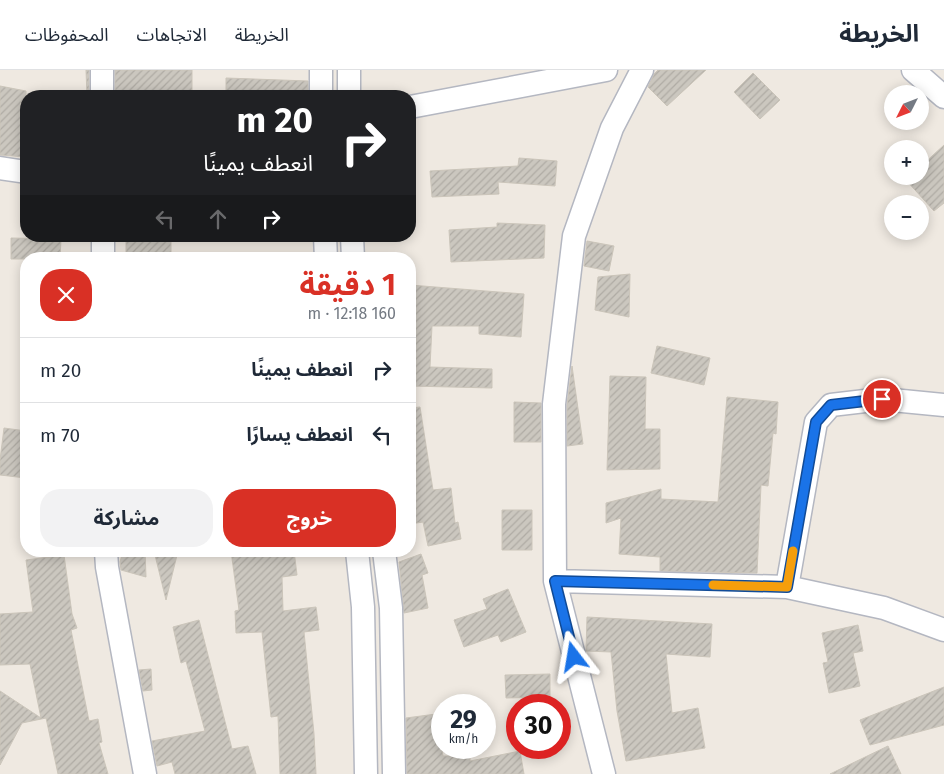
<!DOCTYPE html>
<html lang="ar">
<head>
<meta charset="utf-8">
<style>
  body { margin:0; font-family:"Fira Sans","Noto Sans Arabic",sans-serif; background:#f2f2f3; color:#1f2937; direction:rtl; height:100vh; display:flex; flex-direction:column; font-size:19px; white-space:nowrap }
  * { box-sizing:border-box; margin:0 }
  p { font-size:16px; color:#747a83 }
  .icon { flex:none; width:28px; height:28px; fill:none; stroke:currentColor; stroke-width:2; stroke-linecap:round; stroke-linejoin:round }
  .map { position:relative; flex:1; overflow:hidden; direction:ltr }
  .drawer { position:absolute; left:20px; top:182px; width:396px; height:305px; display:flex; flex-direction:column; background:#fff; border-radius:20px; box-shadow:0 2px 12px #0003; direction:rtl }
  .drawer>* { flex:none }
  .top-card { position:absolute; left:20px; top:20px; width:396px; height:152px; border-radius:20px; box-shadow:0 2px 12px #0003; direction:rtl; background:#202124; color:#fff; overflow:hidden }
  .needle { width:32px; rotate:228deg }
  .tools { position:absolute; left:884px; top:15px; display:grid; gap:10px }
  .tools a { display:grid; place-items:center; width:45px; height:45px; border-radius:50%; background:#fff; box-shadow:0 2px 12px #0003; font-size:25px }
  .speed { position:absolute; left:431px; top:624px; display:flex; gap:10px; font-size:25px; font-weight:700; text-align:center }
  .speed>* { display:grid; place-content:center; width:65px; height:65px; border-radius:50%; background:#fff; box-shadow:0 2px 12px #0003; line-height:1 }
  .speed small { font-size:12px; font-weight:400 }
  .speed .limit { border:8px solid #d22; background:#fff; color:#111 }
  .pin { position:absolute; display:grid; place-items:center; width:42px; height:42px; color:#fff; margin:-21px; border:2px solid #fff; border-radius:50%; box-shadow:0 1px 5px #0007 }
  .me { position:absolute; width:55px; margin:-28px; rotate:346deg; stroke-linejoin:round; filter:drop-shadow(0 0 4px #0008) }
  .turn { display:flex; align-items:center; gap:18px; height:105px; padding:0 20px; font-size:22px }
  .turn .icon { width:65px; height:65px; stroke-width:2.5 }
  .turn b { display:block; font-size:35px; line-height:42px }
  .lanes { display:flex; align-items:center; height:48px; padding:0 20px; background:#0003; justify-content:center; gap:25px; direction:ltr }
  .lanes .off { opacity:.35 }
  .round { display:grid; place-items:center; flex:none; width:52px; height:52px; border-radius:20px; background:#f2f2f3 }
  .head { display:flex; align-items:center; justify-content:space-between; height:85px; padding:0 20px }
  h1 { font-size:30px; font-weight:700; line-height:38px; color:#d93025 }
  .button { display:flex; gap:10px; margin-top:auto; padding:10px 20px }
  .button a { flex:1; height:58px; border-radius:20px; background:#d93025; color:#fff; font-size:20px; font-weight:700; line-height:58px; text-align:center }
  .button a+a { background:#f2f2f3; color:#1f2937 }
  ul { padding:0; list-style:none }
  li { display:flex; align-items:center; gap:15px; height:65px; padding:0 20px; border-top:1px solid #e0e1e3 }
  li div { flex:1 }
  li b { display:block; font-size:19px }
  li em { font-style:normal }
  header { display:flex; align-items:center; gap:30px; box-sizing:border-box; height:70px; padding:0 25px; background:#fff; border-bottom:1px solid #e0e1e3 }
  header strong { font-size:24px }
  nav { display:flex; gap:28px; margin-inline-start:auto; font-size:18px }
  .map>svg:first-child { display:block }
  .building { fill:url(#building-hatch); stroke:#cbc5ba }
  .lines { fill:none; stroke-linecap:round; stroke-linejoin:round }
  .minor-casing { stroke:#b4b7c1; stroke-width:25 }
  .minor { stroke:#fff; stroke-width:22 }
  .route-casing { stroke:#114b97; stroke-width:12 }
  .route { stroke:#1a73e8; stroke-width:9 }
  .slow { stroke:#f59e0b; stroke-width:9 }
</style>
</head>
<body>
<header>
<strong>الخريطة</strong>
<nav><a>الخريطة</a><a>الاتجاهات</a><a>المحفوظات</a></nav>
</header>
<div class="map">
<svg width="944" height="704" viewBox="0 0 944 704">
  <defs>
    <pattern id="building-hatch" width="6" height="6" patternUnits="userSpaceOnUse" patternTransform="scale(1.25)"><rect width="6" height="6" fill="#cbc7bf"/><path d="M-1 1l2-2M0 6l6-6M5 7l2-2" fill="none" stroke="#afaba4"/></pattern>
  </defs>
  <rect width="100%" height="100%" fill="#efe9e1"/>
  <path class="building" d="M86,0h3v26h-2z
    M115,0h77v26h-77z
    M658,0h48l-39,36 -19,-19 6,-13z
    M753,3l27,27 -20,19 -26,-27z
    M226,8l82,3v15h-82z
    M0,16l26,5v66l-26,-2z
    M944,75v58l-10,8 -28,-31 4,-4h10v-9z
    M519,88l38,3 -2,25 -57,-4 1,12 -67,3 -2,-26 88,-5z
    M497,153l48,2 -1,33 -93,4 -2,-32 48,-3z
    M126,166h45v23h-45z
    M11,168l50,1 -1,20h-49z
    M587,171l27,5 -5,25 -25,-5z
    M630,204l-1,43 -34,-7 3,-33z
    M410,215l114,9 -3,43 -42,-3v-8h-47l-2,41 62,2v19l-82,-2z
    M657,276l53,12 -6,27 -53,-12z
    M572,296l11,78 -16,2v-41z
    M610,306l36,1 -1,52h15v40l-53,1z
    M727,327l51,5 -2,32 -3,-1 -5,53 -7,-1 -4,88 -97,-2v-14l-41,-3 2,-36 -15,5v-20l55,-14v10l57,3z
    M514,332l27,1v39h-27z
    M420,337l13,83 18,-2 4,35 3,-1 3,17 -33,7 -5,-24 -13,2v-116z
    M4,358l22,3v47l-26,-3v-15z
    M502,440h30v40h-30z
    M123,481h22l1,26 -25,-7 -1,-8z
    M154,481h24l-12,49z
    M231,481h63l3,24 -15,2 1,34 33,-4 3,23 -15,2 10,102 2,40h-36l-2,-58 -7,1 -9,-85 -26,1 -1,-22 4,-1z
    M421,484l7,19 -6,2 6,33 -24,5 -5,-51z
    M64,485l8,59 5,14 -6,2 18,91 9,-2 4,23 -3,1 9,31h-50l-12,-56 -24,5 -22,42v-74l41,27 -11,-54 -30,1v-51l33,-2 -7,-52z
    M508,519l18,43 -25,10 -3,-7 -34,12 -10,-27 33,-11 -4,-10z
    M587,547l125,7 -2,33 -44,-3 6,59 26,-5 7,40 -79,13 -9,-50 -6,-59 -25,-1z
    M199,550l33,129 16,-3 8,28h-81l-3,-12 -15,4 -5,-25 53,-10 -19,-70 -5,2 -8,-36z
    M858,555l5,26 -10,2 7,33 -31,7 -6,-30 5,-1 -6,-29z
    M151,599l1,21 -9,1 -4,-21z
    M550,604v23l-44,1 -1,-23z
    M944,617v38l-74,20 -10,-25z
    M436,644l7,42h27v5l50,-10 4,23h-117l-1,-56z
    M888,676l13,28h-71z"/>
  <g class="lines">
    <g class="minor-casing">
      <path id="minor" d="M102,0v26
        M321,0v26
        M349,0v26
        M913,0l31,27
        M410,37l196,-37
        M0,98l26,4
        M103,166v23
        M325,166l1,23
        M352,166l1,23
        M106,481l1,16 38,207
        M357,481l6,56 3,167
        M384,481l7,57 3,166
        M555,511l232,6 97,21 60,22
        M787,517l29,-165 15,-17 51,-6 62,6
        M604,704l-49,-193 -1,-177 20,-168 38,-108 30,-58"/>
    </g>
    <use href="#minor" class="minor"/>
  </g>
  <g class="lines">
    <g class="route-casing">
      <path id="route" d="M574,587l-19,-76 232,6 29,-165 15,-17 51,-6"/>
    </g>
    <use href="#route" class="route"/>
    <path class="slow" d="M713,515l74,2 6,-36"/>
  </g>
</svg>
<div class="tools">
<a><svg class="needle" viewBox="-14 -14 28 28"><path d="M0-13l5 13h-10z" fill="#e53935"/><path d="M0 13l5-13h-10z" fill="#747a83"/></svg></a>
<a>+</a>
<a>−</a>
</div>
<div class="speed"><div>29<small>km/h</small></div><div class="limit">30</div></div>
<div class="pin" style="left:882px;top:329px;background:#d93025"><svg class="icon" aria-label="arrive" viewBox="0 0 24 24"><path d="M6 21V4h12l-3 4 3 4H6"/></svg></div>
<svg class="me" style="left:574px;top:587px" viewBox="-20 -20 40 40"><path d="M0-17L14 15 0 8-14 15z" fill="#1a73e8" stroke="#fff" stroke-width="4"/></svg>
<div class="top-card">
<div class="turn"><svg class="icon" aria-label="right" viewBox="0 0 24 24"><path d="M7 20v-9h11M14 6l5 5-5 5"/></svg><div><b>20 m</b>انعطف يمينًا</div></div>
<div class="lanes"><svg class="icon off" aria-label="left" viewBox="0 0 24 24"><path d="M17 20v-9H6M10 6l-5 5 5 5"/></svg><svg class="icon off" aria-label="ahead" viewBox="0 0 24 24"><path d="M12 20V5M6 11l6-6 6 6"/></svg><svg class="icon" aria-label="right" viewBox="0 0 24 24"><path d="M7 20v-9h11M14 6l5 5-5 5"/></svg></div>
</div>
<section class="drawer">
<div class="head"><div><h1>1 دقيقة</h1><p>160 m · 12:18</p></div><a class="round" style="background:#d93025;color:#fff"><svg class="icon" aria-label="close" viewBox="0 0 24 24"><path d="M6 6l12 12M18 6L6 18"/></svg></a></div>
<ul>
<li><svg class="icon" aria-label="right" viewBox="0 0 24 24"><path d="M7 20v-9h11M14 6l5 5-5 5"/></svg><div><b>انعطف يمينًا</b></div><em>20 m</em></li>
<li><svg class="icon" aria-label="left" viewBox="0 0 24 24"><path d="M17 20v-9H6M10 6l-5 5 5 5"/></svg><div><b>انعطف يسارًا</b></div><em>70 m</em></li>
</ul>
<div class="button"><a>خروج</a><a>مشاركة</a></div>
</section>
</div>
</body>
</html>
